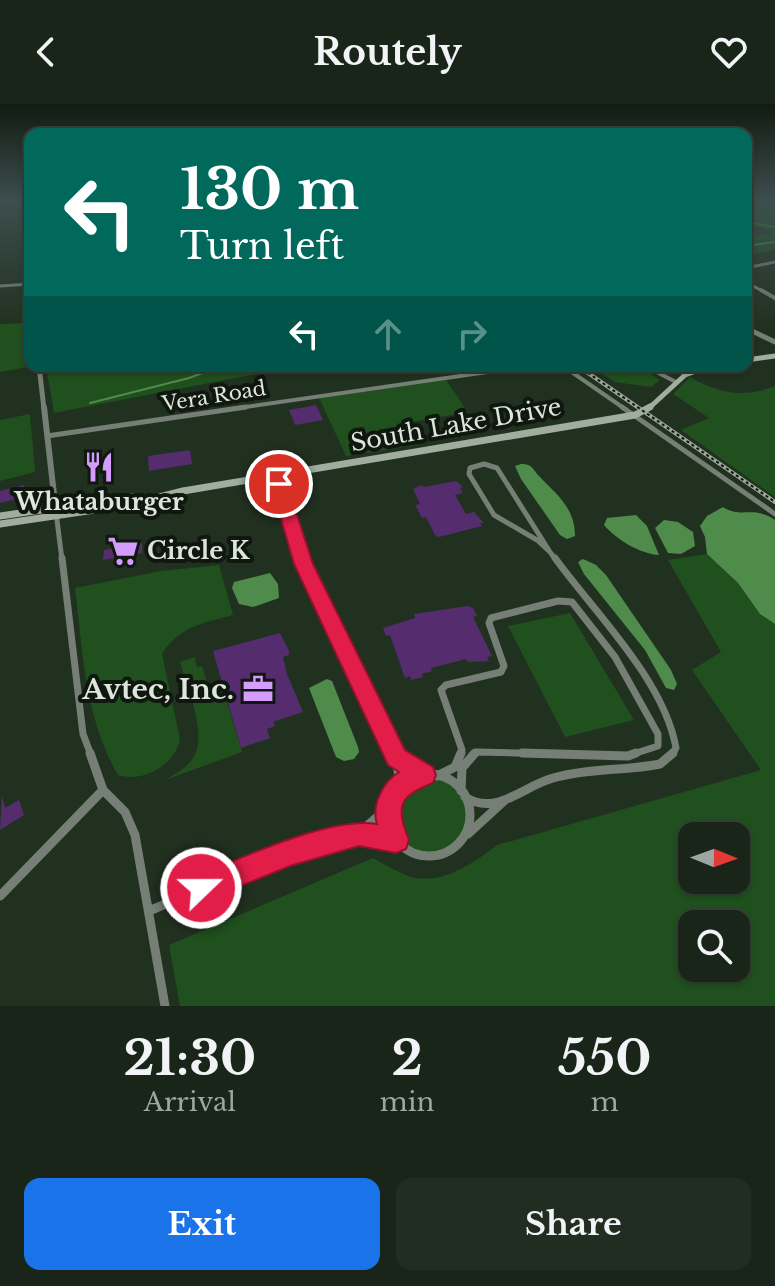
<!DOCTYPE html>
<html lang="en">
<head>
<meta charset="utf-8">
<style>
  body { margin:0; font-family:"Libre Baskerville",serif; background:#222d21; color:#f1f3f6; height:100vh; display:flex; flex-direction:column; font-size:30px; white-space:nowrap }
  * { box-sizing:border-box; margin:0 }
  p { font-size:26px; color:#9fa5a2 }
  .icon { flex:none; width:44px; height:44px; fill:none; stroke:currentColor; stroke-width:2; stroke-linecap:round; stroke-linejoin:round }
  .map { position:relative; height:902px; overflow:hidden }
  .panel { display:flex; flex-direction:column; background:#192518; flex:1 }
  .panel>* { flex:none }
  .top-card { position:absolute; left:24px; top:24px; width:728px; height:244px; border-radius:16px; box-shadow:0 2px 6px #0004,0 0 0 2px #374237; background:#00695c; color:#fff; overflow:hidden }
  .needle { width:52px; rotate:91deg }
  .buttons { position:absolute; left:678px; top:718px; display:grid; gap:16px }
  .buttons a { display:grid; place-items:center; width:72px; height:72px; border-radius:16px; background:#192518; box-shadow:0 2px 6px #0004,0 0 0 2px #374237; font-size:40px }
  .pin { position:absolute; display:grid; place-items:center; width:68px; height:68px; color:#fff; margin:-34px; border:4px solid #fff; border-radius:50%; box-shadow:0 2px 8px #0007 }
  .me { position:absolute; width:88px; margin:-44px; rotate:68deg; stroke-linejoin:round; filter:drop-shadow(0 0 6px #0008) }
  .turn { display:flex; align-items:center; gap:28px; height:168px; padding:0 24px; font-size:36px }
  .turn .icon { width:104px; height:104px; stroke-width:2.5 }
  .turn b { display:block; font-size:56px; line-height:68px }
  .lanes { display:flex; align-items:center; height:76px; padding:0 24px; background:#0003; justify-content:center; gap:40px; direction:ltr }
  .lanes .off { opacity:.35 }
  .eta { display:flex; justify-content:space-evenly; align-items:center; height:136px; text-align:center }
  .eta b { font-size:48px; font-weight:800; line-height:56px }
  .primary-button { display:flex; gap:16px; margin-top:auto; padding:16px 24px }
  .primary-button a { flex:1; height:92px; border-radius:16px; background:#1a73e8; color:#fff; font-size:32px; font-weight:800; line-height:92px; text-align:center }
  .primary-button a+a { background:#222d21; color:#f1f3f6 }
  header { display:flex; justify-content:space-between; align-items:center; height:104px; padding:0 24px; background:#192518; font-size:36px; font-weight:800 }
  .map>svg:first-child { display:block }
  .green { fill:#1f501d; fill-rule:evenodd }
  .water { fill:#4f8c4b }
  .lines { fill:none; stroke-linecap:round; stroke-linejoin:round }
  .stream { stroke:#4f8c4b; stroke-width:2 }
  .building { fill:#552c6e }
  .minor-far4 { stroke:#767f76; stroke-width:3 }
  .minor-far3 { stroke:#767f76; stroke-width:4 }
  .minor-far2 { stroke:#767f76; stroke-width:5 }
  .minor-far1 { stroke:#767f76; stroke-width:7 }
  .minor { stroke:#767f76; stroke-width:9 }
  .tertiary-far1 { stroke:#767f76; stroke-width:5 }
  .tertiary { stroke:#767f76; stroke-width:6 }
  .secondary-far1 { stroke:#a0ad9f; stroke-width:5 }
  .secondary { stroke:#a0ad9f; stroke-width:7 }
  .rail-casing { stroke:#9ca89b; stroke-width:4 }
  .rail { stroke:#10170f; stroke-width:2; stroke-dasharray:3; stroke-linecap:butt }
  .route { fill:#e11d48; stroke:#92132f; stroke-width:2 }
  .labels { text-anchor:middle; stroke-width:8; stroke-linejoin:round; paint-order:stroke }
  .far-street-label { font-size:20px; fill:#dce6db; stroke:#10170f }
  .street-label { font-size:24px; fill:#dce6db; stroke:#10170f }
  .poi-label { font-size:24px; font-weight:bold; fill:#dce6db; stroke:#10170f }
  .near-poi-label { font-size:28px; font-weight:bold; fill:#dce6db; stroke:#10170f; text-anchor:end }
</style>
</head>
<body>
<header><svg class="icon" aria-label="back" viewBox="0 0 24 24"><path d="M15 5l-7 7 7 7"/></svg>Routely<svg class="icon" aria-label="heart" viewBox="0 0 24 24"><path d="M12 20l-8-8c-3-5 5-10 8-4 3-6 11-1 8 4z"/></svg></header>
<div class="map">
<svg width="775" height="902" viewBox="0 0 775 902">
  <rect width="100%" height="100%" fill="#213120"/>
  <path class="green" d="M746,97h29v49l-29,5v-19l27,-2 -11,-7 -16,2z
    M29,219l1,43h3l-33,6v-48z
    M46,262h214l-4,8 -202,39z
    M589,262h49l22,14 -9,7 -36,-5z
    M690,273c29,17 54,21 85,9v111l-94,-67 28,-12 -36,-24z
    M446,276l22,32 -62,11 11,22 -71,11 -27,-58z
    M30,310l5,58 -35,9v-61z
    M707,450l31,29 22,31 15,10v382h-595l-11,-61 204,-87c11,6 23,13 35,18 31,11 66,-13 89,-31l264,-75 -69,-100 29,-18 -53,-92zM692,732h44v44h-44zM692,820h44v44h-44z
    M219,461l14,50c-29,8 -54,11 -71,39l18,85c-5,27 -38,44 -62,36 -33,-57 -35,-122 -43,-187l86,-17z
    M570,509l64,107 -69,17 -57,-111z
    M195,553l2,10 5,-1 7,23 13,-4 20,67 -77,28c8,-5 19,-10 26,-19 19,-24 -4,-72 -11,-99z
    M392 711a37 37 0 1 1 74 0a37 37 0 1 1-74 0Z"/>
  <path class="water" d="M521,360c12,0 11,5 19,13 17,18 35,31 35,59l-8,3 -7,-4 -39,-56 -6,-13z
    M723,403c18,12 30,-2 52,13v104l-15,-10 -22,-31 -31,-29 -2,-17 -5,-11 7,-10z
    M636,411l11,11 12,29c-19,-1 -43,-16 -55,-30l3,-7z
    M664,416l14,2 15,10 2,14 -14,8 -13,-1 -13,-25z
    M583,455l13,6 10,10 65,95 6,14 -3,6 -8,-2 -21,-38 -61,-76 -6,-12z
    M270,469l8,11 1,14 -26,9 -14,-3 -7,-16 2,-6z
    M327,575l5,2 26,66 1,5 -5,7 -10,2 -8,-4 -27,-69z"/>
  <g class="lines">
    <path class="stream" d="M746,118l29,5
      M746,142l29,-4
      M90,299l99,-25 32,-12"/>
  </g>
  <path class="building" d="M316,301l7,15 -28,5 -6,-15z
    M190,346l2,14 -43,7 -1,-15z
    M456,377l7,6 -3,1 3,5 -8,2 11,19 8,-2 10,11h-4l2,3 -43,11 -4,-2 -9,-18 -4,1 -7,-13 5,-1 -7,-15 9,-4 2,2z
    M24,381l1,12 -25,6v-12z
    M142,439v10l-39,7 1,-10z
    M468,502l5,2 4,8 -4,1 19,39 -5,1 2,4 -21,1 -2,-3 -35,9 1,3 -10,3 1,3 -12,3 -1,-4 -5,2 -15,-43 -4,1 -3,-8 32,-10 -1,-4z
    M280,529l9,18v4l-6,2 4,17 16,38 -30,10 2,4 -8,3 3,9 -29,10 -28,-97z
    M2,692l3,12 14,-8 5,15 -24,15z"/>
  <g class="lines">
    <path class="minor-far4" d="M746,164l29,-6
      M746,178l18,10
      M0,182l30,-2"/>
    <path class="minor-far3" d="M761,186l14,8
      M563,262l62,43
      M645,262l29,15
      M232,305l297,-43"/>
    <path class="minor-far2" d="M622,303l153,107
      M47,332l199,-29
      M484,360l13,4 53,84 -13,-12 -43,-25 -25,-41 1,-6z
      M276,371l26,85
      M56,408l6,48
      M550,448l6,8"/>
    <path class="minor-far1" d="M62,454l21,176 8,21
      M301,454l95,197
      M555,454c40,55 109,122 121,190l-5,7
      M460,651l2,-5 -21,-60 5,-5 55,-13 3,-6 -15,-43 2,-5 67,-17 14,1 43,55 43,77v12l-28,9
      M472,651l5,-3 120,3"/>
    <path class="minor" d="M395,649l4,23 -3,13
      M522,649l106,3 8,-3
      M397,653l27,18
      M388 711a41 41 0 1 1 82 0a41 41 0 1 1-82 0Z
      M437,672l18,-9 6,-14
      M103,686l22,22 10,23 30,171
      M461,687l1,-23 13,-15
      M465,693c31,20 58,-11 88,-19 35,-10 72,-7 107,-14l13,-11
      M359,729l27,-24
      M468,730l36,-33
      M0,792l103,-106 -13,-37
      M149,807l99,-42 62,-22 49,-14 37,7"/>
    <path class="tertiary-far1" d="M746,224l29,14
      M39,262l5,43"/>
    <path class="tertiary" d="M44,303l12,105"/>
    <path class="secondary-far1" d="M746,256l29,-4
      M648,305l37,-34 25,-9"/>
    <path class="secondary" d="M0,412l130,-19 15,1
      M0,420l128,-19 55,-14 452,-76 15,-8"/>
    <g class="rail-casing">
      <path id="rail" d="M578,262l197,136"/>
    </g>
    <use href="#rail" class="rail"/>
  </g>
  <linearGradient id="sky" x2="0" y2="1"><stop stop-color="#121b12"/><stop offset="0.43" stop-color="#3d4e4e"/><stop offset="1" stop-color="#3d4e4e" stop-opacity="0"/></linearGradient>
  <rect width="775" height="223" fill="url(#sky)"/>
  <path class="route" d="M279,375l8,5 26,80 92,186 28,17 3,8 -3,8c-35,13 -37,24 -24,57l-3,9 -10,4 -37,-7 -69,20 -89,36 -10,-4 -4,-10 4,-9c45,-19 139,-63 186,-55 -6,-19 6,-42 22,-52l-11,-7 -94,-201 -23,-80z"/>
  <defs>
    <g id="restaurant-bare" transform="scale(2.4)"><path d="M-5-6h1v4h1v-4h1v4h1v-4h1v5L-1.5 .5V6h-2V.5L-5-1ZM5-6V6H3V1.5H1.5Q1.5-4 5-6Z" fill="#d49cfc" stroke="#10170f" stroke-width="2.5" paint-order="stroke"/></g>
    <g id="supermarket-bare" transform="scale(2.4)"><path d="M-6-5.5h2.5l.6 2H6L4.5 2H-2.5L-4.4-4H-6ZM-1.5 3.2a1.3 1.3 0 1 0 .1 0ZM3 3.2a1.3 1.3 0 1 0 .1 0Z" fill="#d49cfc" stroke="#10170f" stroke-width="2.5" paint-order="stroke"/></g>
    <g id="office-bare" transform="scale(2.4)"><path d="M-6-3h4V-5.5h4V-3h4V5H-6ZM-1-4.5V-3h2v-1.5ZM-6 0V1H6V0Z" fill="#d49cfc" stroke="#10170f" stroke-width="2.5" paint-order="stroke"/></g>
  </defs>
  <g fill-rule="evenodd">
    <use href="#restaurant-bare" x="99" y="363"/>
    <use href="#supermarket-bare" x="123" y="447"/>
    <use href="#office-bare" x="258" y="585"/>
  </g>
  <g class="labels">
    <g class="far-street-label">
      <text transform="translate(214 292) rotate(-9)" y="7">Vera Road</text>
    </g>
    <g class="street-label">
      <text transform="translate(456 321) rotate(-10)" y="8">South Lake Drive</text>
    </g>
    <g class="poi-label">
      <text x="99" y="406">Whataburger</text>
      <text x="147" y="455" text-anchor="start">Circle K</text>
    </g>
    <g class="near-poi-label">
      <text x="234" y="595">Avtec, Inc.</text>
    </g>
  </g>
</svg>
<div class="buttons">
<a><svg class="needle" viewBox="-14 -14 28 28"><path d="M0-13l5 13h-10z" fill="#e53935"/><path d="M0 13l5-13h-10z" fill="#9fa5a2"/></svg></a>
<a><svg class="icon" aria-label="search" viewBox="0 0 24 24"><circle cx="10" cy="10" r="6"/><path d="M15 15l6 6"/></svg></a>
</div>
<div class="pin" style="left:279px;top:380px;background:#d93025"><svg class="icon" aria-label="arrive" viewBox="0 0 24 24"><path d="M6 21V4h12l-3 4 3 4H6"/></svg></div>
<svg class="me" style="left:201px;top:784px" viewBox="-20 -20 40 40"><circle r="17" fill="#e11d48" stroke="#fff" stroke-width="3"/><path d="M0-11L8 9 0 5-8 9z" fill="#fff"/></svg>
<div class="top-card">
<div class="turn"><svg class="icon" aria-label="left" viewBox="0 0 24 24"><path d="M17 20v-9H6M10 6l-5 5 5 5"/></svg><div><b>130 m</b>Turn left</div></div>
<div class="lanes"><svg class="icon" aria-label="left" viewBox="0 0 24 24"><path d="M17 20v-9H6M10 6l-5 5 5 5"/></svg><svg class="icon off" aria-label="ahead" viewBox="0 0 24 24"><path d="M12 20V5M6 11l6-6 6 6"/></svg><svg class="icon off" aria-label="right" viewBox="0 0 24 24"><path d="M7 20v-9h11M14 6l5 5-5 5"/></svg></div>
</div>
</div>
<section class="panel">
<div class="eta">
<div><b>21:30</b><p>Arrival</p></div>
<div><b>2</b><p>min</p></div>
<div><b>550</b><p>m</p></div>
</div>
<div class="primary-button"><a>Exit</a><a>Share</a></div>
</section>
</body>
</html>
